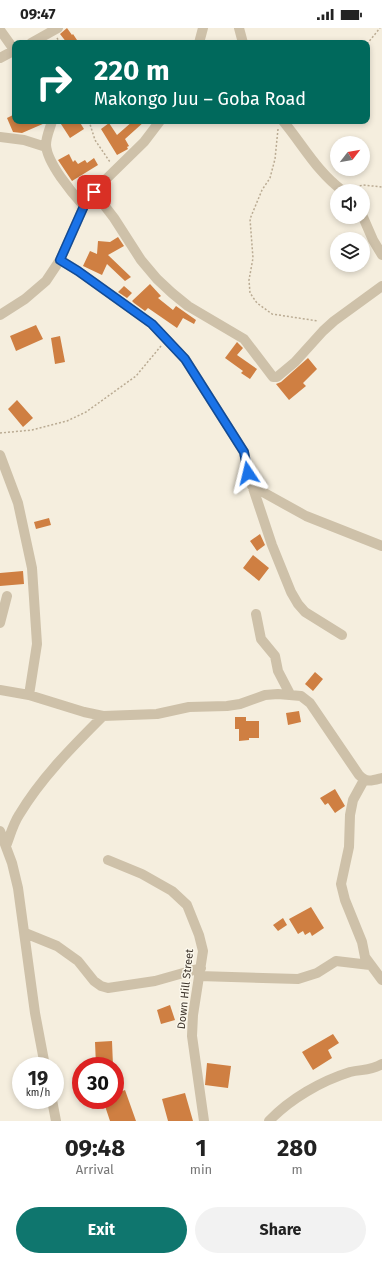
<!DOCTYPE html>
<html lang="en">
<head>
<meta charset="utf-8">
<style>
  body { margin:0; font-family:"Fira Sans",sans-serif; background:#f2f2f2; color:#222; height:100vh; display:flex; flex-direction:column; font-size:15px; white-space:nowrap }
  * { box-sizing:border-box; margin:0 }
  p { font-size:13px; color:#767676 }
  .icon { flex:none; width:22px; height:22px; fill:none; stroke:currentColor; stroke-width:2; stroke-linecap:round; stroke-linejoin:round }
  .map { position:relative; height:1093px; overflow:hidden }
  .drawer { display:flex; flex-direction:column; background:#fff; flex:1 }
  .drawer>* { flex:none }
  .banner { position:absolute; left:12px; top:12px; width:358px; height:84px; border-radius:8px; box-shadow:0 2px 6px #0003; background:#00695c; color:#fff; overflow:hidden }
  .needle { width:26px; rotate:59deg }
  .tools { position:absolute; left:330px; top:108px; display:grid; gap:8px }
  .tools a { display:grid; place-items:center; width:40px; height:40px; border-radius:50%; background:#fff; box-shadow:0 2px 6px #0003; font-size:20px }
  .speed { position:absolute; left:12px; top:1029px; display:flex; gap:8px; font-size:20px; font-weight:700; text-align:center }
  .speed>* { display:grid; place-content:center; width:52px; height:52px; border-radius:50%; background:#fff; box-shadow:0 2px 6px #0003; line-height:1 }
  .speed small { font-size:10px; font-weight:400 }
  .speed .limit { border:6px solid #d22; background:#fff; color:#111 }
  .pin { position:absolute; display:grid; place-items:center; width:34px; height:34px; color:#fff; margin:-17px; border-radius:8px; box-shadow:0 2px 6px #0006 }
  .me { position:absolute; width:44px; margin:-22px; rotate:350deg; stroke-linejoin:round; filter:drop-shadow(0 0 3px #0008) }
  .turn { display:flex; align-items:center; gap:14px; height:84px; padding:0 16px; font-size:18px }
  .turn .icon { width:52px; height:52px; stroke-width:2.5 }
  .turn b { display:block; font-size:28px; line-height:34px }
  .eta { display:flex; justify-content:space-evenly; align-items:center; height:68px; text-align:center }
  .eta b { font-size:24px; font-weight:700; line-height:28px }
  .primary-button { display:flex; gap:8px; margin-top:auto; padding:8px 16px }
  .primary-button a { flex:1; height:46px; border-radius:24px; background:#0f766e; color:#fff; font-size:16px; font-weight:700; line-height:46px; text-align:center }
  .primary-button a+a { background:#f2f2f2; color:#222 }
  .status { display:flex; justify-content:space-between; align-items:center; height:28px; padding:0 20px; background:#fff; direction:ltr }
  .status svg { height:11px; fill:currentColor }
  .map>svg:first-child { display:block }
  .building { fill:#cf7f42 }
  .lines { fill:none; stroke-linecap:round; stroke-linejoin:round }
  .path { stroke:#baab93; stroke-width:1.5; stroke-dasharray:2 2; stroke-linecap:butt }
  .minor { stroke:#cec1a9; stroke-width:10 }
  .route-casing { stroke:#114b97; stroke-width:10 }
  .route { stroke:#1a73e8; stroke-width:7 }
  .labels { text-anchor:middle; stroke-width:3; stroke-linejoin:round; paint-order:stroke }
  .street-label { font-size:11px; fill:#3b3229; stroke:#fbf7eb }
</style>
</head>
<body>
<div class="status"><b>09:47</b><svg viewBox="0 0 49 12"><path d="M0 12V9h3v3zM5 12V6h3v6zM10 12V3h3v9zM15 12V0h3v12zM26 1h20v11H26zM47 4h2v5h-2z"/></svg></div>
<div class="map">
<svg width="382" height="1093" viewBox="0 0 382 1093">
  <rect width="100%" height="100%" fill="#f5eede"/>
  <path class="building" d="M67,0l5,7 1,-1 6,9h-12l-7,-9z
    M15,86v7h30v2l-23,10 -9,-1 -6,-14z
    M59,93h20l5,8 -14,9z
    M133,93h12l-20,18 4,7 -2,1 1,2 -11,6 -16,-26 8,-6 8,12z
    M69,126l4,8 2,-2 3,4 7,-4 2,3 7,-5 4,7 -26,16 -14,-21z
    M118,209l6,9 -16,9 23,22 -6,4 -18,-17 -5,11 -19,-9 7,-15 7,3 1,-13 12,1z
    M150,256l11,12 -3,2 15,12 3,-4 20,14 -2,4 -11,-6 -6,10 -29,-20 -3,3 -11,-8 -2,-2z
    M124,258l8,7 -5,5 -9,-6z
    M36,297l7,14 -27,12 -6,-15z
    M60,308l5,26 -10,2 -4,-26z
    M237,314l6,6 -6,7 20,14 -7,10 -9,-6 2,-2 -18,-13z
    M308,330l9,11 -14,14 3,3 -17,14 -13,-16 5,-2z
    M17,372l16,18 -10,9 -15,-18z
    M49,490l2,7 -15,4 -2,-7z
    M260,506l5,11 -8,6 -7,-10z
    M253,527l16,13 -10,13 -16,-13z
    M23,543l1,13 -24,2v-13z
    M315,644l8,7 -10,12 -8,-7z
    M299,683l2,11 -13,3 -2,-12z
    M235,689h11v4h13v17h-10v2l-10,1v-12h-4z
    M335,761l10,17 -10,7 -7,-10 -3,2 -5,-7z
    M311,879l13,21 -12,8 -2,-4 -5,3 -2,-4 -5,3 -9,-15z
    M283,890l4,7 -9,6 -5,-6z
    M170,977l5,15 -14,4 -4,-14z
    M333,1006l6,9 -11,7 4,8 -19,12 -11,-18z
    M112,1013l1,25h-17l-1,-24z
    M207,1035l24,3 -3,22 -23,-3z
    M125,1062l11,31h-26l-7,-21h12v-6z
    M185,1065l8,28h-25l-6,-22z"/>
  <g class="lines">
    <path class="path" d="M57,10l3,5
      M367,16l13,-16
      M89,93l6,19 15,22
      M278,101l-3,30 -5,19 -8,12 -12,29 3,39 -4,22 1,13 7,10 15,11 46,7
      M352,160l11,-3 19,2
      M0,405l32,-3 35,-9 19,-9 50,-36 25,-30"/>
    <path class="minor" d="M239,0l4,15
      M0,2l15,21
      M31,15l27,-15
      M199,15l4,-15
      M0,30l15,-8
      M52,93c-2,8 -6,15 -6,24 1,18 26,48 38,61
      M283,93c20,24 34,51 60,70
      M0,109l24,3 22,7
      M94,164l20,26 27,42 16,19 15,14 16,13 56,33 29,38h4l18,-15 28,-31 11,-10 48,-35
      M363,189l10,23 9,15
      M60,232l18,11 74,53 33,35 59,93 4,21 24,72 19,47 7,12 7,8 37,23
      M0,287l25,-16 21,-18 14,-21 24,-54 15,-20 45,-44 16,-21
      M0,427l18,48 14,65 5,76 -8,51
      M252,458l54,30 76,30
      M256,586l5,25 14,17 3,15 12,23
      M0,595l7,-27
      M0,662l29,5 55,17 19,4 54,-2 32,-7 38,-1 13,-2 25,-9 13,-1 23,2 9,7 49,72c8,8 12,6 23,3
      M364,752l-11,20 -3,15 -1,32 -8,37 4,16 17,42 3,15 17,23
      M0,803l12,32 6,25 17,125 10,53
      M6,818c4,-10 7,-22 13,-31 22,-37 54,-69 84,-99
      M108,832l34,14 30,17 15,14 12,30 4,16 -10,64 -1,21 12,85
      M25,905l32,13 21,15 16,20 7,5 7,2 47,-7 46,-13
      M199,948l99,3 19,-6 19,-12 34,4
      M52,1072l4,21
      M269,1093c21,-22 52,-40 81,-49 12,-3 21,-1 32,-8"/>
  </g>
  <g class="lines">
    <g class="route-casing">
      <path id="route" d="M94,164l-10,14 -24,54 18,11 74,53 33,35 59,93 4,21"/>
    </g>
    <use href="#route" class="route"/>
  </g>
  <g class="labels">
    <g class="street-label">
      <text transform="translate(185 961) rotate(-84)" y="4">Down Hill Street</text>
    </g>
  </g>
</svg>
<div class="tools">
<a><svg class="needle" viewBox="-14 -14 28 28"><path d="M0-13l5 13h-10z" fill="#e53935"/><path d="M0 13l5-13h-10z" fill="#767676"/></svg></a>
<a><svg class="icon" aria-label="sound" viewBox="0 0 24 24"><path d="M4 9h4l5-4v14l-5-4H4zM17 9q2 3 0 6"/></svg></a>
<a><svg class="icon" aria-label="layers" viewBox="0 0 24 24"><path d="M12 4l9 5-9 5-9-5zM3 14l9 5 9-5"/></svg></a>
</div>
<div class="speed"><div>19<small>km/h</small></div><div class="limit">30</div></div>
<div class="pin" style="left:94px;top:164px;background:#d93025"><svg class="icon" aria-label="arrive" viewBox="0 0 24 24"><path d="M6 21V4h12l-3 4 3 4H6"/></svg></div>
<svg class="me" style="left:248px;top:445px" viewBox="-20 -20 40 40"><path d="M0-17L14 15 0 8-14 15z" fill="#1a73e8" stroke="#fff" stroke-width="4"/></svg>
<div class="banner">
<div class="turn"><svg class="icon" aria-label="right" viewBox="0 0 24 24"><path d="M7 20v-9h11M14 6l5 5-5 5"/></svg><div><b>220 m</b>Makongo Juu – Goba Road</div></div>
</div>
</div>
<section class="drawer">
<div class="eta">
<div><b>09:48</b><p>Arrival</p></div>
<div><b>1</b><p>min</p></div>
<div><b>280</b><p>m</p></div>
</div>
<div class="primary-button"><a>Exit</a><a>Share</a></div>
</section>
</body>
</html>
